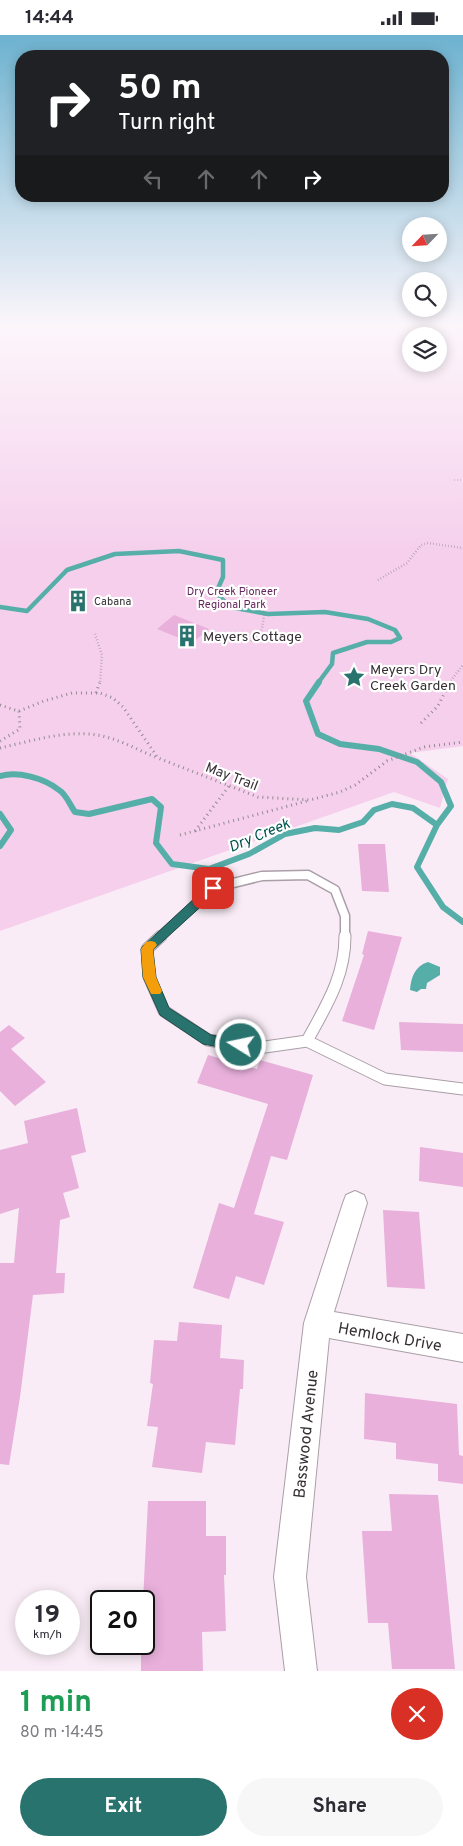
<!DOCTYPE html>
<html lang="en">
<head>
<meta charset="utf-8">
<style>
  body { margin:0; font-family:Overpass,sans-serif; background:#f7f7f7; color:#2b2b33; height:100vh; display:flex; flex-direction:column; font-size:19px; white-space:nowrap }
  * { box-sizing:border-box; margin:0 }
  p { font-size:16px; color:#7c7c81 }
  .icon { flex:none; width:28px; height:28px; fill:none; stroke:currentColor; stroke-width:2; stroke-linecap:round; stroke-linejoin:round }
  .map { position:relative; height:1636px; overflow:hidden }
  .side { display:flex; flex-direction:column; background:#fff; flex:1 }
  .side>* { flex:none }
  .hud { position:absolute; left:15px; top:15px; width:434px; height:152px; border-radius:20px; box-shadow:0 2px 12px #0003; background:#202124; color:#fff; overflow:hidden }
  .needle { width:32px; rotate:245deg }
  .fabs { position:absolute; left:402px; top:182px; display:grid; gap:10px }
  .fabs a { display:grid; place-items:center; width:45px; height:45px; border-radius:50%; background:#fff; box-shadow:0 2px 12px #0003; font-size:25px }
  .speed { position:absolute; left:15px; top:1555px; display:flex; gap:10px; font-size:25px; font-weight:700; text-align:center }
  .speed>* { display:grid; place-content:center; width:65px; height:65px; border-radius:50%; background:#fff; box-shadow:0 2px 12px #0003; line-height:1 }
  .speed small { font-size:12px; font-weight:400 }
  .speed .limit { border:2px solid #111; border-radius:8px; background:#fff; color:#111 }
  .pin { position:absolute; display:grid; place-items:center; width:42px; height:42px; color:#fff; margin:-21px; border-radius:10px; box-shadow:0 2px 8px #0006 }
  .me { position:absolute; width:55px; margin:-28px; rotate:280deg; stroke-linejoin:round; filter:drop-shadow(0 0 4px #0008) }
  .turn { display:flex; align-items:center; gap:18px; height:105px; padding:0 20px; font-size:22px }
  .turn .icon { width:65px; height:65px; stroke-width:2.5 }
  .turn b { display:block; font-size:35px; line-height:42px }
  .lanes { display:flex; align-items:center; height:48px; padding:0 20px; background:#0003; justify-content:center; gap:25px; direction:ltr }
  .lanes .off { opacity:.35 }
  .round { display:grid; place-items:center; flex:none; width:52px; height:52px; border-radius:26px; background:#f7f7f7 }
  .headline { display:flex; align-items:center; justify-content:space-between; height:85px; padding:0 20px }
  h1 { font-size:30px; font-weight:700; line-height:38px; color:#1e9e55 }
  .primary-button { display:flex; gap:10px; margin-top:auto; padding:10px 20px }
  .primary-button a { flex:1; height:58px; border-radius:30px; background:#29736f; color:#fff; font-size:20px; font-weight:700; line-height:58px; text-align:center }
  .primary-button a+a { background:#f7f7f7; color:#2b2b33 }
  .status { display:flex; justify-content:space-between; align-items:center; height:35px; padding:0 25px; background:#fff; direction:ltr }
  .status svg { height:14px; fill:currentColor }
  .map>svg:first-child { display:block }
  .green { fill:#f5cfec; fill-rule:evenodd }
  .water { fill:#56aea9 }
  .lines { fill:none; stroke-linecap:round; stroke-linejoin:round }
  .stream-far1 { stroke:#56aea9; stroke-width:4.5 }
  .stream { stroke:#56aea9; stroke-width:6 }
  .building { fill:#e8b0db }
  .service-far1-casing { stroke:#aa9ea7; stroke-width:11 }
  .service-casing { stroke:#aa9ea7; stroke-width:13 }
  .minor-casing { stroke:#aa9ea7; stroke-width:2 }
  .path-far2 { stroke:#938a91; stroke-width:2; stroke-dasharray:0.5 2.5; stroke-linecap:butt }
  .path-far1 { stroke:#938a91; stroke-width:2.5; stroke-dasharray:0.5 2.5; stroke-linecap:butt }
  .path { stroke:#938a91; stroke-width:3; stroke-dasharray:1 4; stroke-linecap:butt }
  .service-far1 { stroke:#fff; stroke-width:8 }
  .service { stroke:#fff; stroke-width:11 }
  .minor { fill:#fff; fill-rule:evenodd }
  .route { fill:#29736f; stroke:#1b4b48 }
  .slow { fill:#f59e0b }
  .labels { text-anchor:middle; stroke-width:4.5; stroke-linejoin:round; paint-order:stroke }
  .far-park-label { font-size:11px; fill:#65255a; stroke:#fff }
  .far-poi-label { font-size:11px; fill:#363034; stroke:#fff; text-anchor:start }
  .poi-label { font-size:14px; fill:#363034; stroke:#fff; text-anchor:start }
  .street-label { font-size:14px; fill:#363034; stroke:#fff }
  .water-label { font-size:15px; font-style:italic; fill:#00524f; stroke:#fff }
  .near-street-label { font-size:16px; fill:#363034; stroke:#fff }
</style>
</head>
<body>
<div class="status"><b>14:44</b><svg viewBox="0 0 49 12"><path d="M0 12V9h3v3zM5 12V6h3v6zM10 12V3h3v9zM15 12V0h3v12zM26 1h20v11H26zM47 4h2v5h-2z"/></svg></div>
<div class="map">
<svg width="463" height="1636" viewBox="0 0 463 1636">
  <rect width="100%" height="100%" fill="#f9ecf6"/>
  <path class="green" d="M0,291h463v420l-53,7 38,26 -8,29 -46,-16 -394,139zM411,301h28v28h-28z"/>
  <path class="water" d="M428,927l12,5v8l-13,8 -1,6h-5l-4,3 -7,-2c1,-13 5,-24 18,-28z"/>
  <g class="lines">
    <path class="stream-far1" d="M0,572l27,4 40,-41 48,-16 64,-3 44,9v17l-7,16 14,14 38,7 57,-2 43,7 27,11 5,8 -9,4h-24l-34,11 -1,11 -14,19"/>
    <path class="stream" d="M319,647l-13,19 12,33 22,10 39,5 38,13 24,20 10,24 -14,19 -20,42 26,40 20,15
      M0,741c18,-5 44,2 59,14 7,4 11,15 16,22l14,2 63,-15 9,8 -5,36 16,21 37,5 40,-15 36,-20 30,-6 24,2 24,-8 11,-12 18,-6 21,4 24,17
      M0,779l11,16 -11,16"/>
  </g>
  <path class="building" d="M174,580l35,14 -17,14 -35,-14z
    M358,809h27l4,48 -27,-1z
    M368,896l34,6 -28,93 -32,-9 22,-66 -2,-1z
    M399,987l64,2v28l-62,-2z
    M9,990l16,13 -14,11 35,33 -31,24 -15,-15v-59z
    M208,1020l49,14 3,-9 53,15 -26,85 -16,-4 -17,58 30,8 -20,63 -28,-9 -7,23 -36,-11 26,-85 15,5 34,-104 -71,-21z
    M77,1073l9,44 -15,4 8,32 -16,5 7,24 -10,3 -4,53h9l-1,20 -31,2 -13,102 -11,68 -9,-1v-201h14l5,-55 -19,6v-64l28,-7 -4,-22z
    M420,1112l43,6v34l-44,-6z
    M383,1175l36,2 6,77 -38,-2z
    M179,1287l43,3 -2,33 24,2 -1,29h-3l-5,56 -29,-3 -4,31 -50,-6 6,-40 -11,-1 6,-42 -3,-1 4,-43 23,1z
    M365,1358l92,11 2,51 4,1v28l-25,-3v-17l-42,-5v-16l-32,-4z
    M389,1459l49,1 17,174h-63l-4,-46h-20l-6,-92h30z
    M148,1466h58v35h20v39h-2l2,56 -24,1 1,39h-62v-27h3l-1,-43z"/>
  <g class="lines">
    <g class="service-far1-casing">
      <path id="service-far1" d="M160,902l53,-49 49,-12 46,-1 27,15 10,26v21"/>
    </g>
    <g class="service-casing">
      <path id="service" d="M161,901l-14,13 2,28 15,34 44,29 50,8 49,-7
        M307,1006l78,38 78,10
        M307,1006c19,-35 38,-64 38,-105"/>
    </g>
    <g class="minor-casing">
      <path id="minor" d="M355,1156l9,4 3,8 -33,109 129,22v28l-134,-24 -23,239 11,94h-32l-11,-94 30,-254 39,-120 3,-8z"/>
    </g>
    <path class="path-far2" d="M454,445h9"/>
    <path class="path-far1" d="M378,545l29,-17 14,-18 7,-2 35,5
      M95,599l7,21 -2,28
      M251,606l11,-12 3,-20
      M449,648l14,-18"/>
    <path class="path" d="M96,658l4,-11
      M0,670l18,6
      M19,676l25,-10 28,-8h28l13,5 10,9 35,51 100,39 52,3 30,-8 15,-7 32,-24 37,-14 39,-5
      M421,688l17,-17 12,-24
      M0,706l20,-12 -1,-18
      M0,713c31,-7 65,-18 97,-13 20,3 39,14 58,22
      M195,796l34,-45
      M180,800l127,-34"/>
    <use href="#service-far1" class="service-far1"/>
    <use href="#service" class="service"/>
    <use href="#minor" class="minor"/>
  </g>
  <linearGradient id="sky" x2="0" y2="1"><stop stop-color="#6db2cf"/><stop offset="0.56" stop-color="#fcf6fb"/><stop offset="1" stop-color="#fcf6fb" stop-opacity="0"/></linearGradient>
  <rect width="463" height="520" fill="url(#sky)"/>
  <path class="route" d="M213,849l6,4 -1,3 -65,59 3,27 13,31 42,27 35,6 2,4 -2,4 -5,2 -38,-7 -43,-29 -17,-38 -2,-28 2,-3 66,-61z"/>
  <path class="slow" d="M151,906l4,1 2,3 -4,5 3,27 6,14 -2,3h-9l-8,-17 -2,-28 5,-7z"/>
  <defs>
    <g id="building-bare" transform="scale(1.725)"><path d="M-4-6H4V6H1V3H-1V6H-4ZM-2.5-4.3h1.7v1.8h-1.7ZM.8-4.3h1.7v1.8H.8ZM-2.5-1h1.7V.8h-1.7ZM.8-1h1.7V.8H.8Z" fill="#29736f" stroke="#fff" stroke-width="2.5" paint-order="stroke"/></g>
    <g id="sight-bare" transform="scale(1.725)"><path d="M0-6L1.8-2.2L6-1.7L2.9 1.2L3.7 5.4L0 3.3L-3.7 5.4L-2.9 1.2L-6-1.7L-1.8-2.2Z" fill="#29736f" stroke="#fff" stroke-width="2.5" paint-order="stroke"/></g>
  </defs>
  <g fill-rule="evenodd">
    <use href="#building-bare" x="78" y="566"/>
    <use href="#building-bare" x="187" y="601"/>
    <use href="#sight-bare" x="354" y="642"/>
  </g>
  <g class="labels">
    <g class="far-park-label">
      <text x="232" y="560">Dry Creek Pioneer<tspan x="232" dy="13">Regional Park</tspan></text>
    </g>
    <g class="far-poi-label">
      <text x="94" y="570">Cabana</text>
    </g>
    <g class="poi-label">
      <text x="203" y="606">Meyers Cottage</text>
      <text x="370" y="639">Meyers Dry<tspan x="370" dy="16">Creek Garden</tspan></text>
    </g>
    <g class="street-label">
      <text transform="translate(232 741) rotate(21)" y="5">May Trail</text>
    </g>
    <g class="water-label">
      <text transform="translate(259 800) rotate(-23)" y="5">Dry Creek</text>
    </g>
    <g class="near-street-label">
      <text transform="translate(390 1301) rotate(10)" y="6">Hemlock Drive</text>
      <text transform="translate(305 1399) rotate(-84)" y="6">Basswood Avenue</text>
    </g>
  </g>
</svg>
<div class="fabs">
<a><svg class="needle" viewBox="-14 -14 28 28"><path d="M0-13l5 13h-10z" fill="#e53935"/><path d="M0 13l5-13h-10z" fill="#7c7c81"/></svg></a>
<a><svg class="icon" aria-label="search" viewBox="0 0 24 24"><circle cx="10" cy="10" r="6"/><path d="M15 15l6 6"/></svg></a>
<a><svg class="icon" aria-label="layers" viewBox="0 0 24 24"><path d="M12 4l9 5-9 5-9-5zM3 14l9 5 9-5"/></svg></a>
</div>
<div class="speed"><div>19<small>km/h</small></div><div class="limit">20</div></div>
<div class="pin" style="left:213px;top:853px;background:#d93025"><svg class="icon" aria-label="arrive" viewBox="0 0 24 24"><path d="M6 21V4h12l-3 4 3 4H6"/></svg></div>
<svg class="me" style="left:241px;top:1010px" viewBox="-20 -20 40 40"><circle r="17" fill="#29736f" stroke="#fff" stroke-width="3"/><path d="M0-11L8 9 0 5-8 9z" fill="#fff"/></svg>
<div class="hud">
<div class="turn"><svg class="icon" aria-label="right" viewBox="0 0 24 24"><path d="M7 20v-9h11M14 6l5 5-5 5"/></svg><div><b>50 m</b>Turn right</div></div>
<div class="lanes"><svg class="icon off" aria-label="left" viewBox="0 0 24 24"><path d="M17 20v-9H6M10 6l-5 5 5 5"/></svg><svg class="icon off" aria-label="ahead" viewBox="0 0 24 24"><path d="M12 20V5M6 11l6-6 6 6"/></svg><svg class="icon off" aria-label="ahead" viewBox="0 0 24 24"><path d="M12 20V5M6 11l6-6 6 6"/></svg><svg class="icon" aria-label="right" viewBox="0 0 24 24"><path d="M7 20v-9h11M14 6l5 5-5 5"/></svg></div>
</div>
</div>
<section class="side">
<div class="headline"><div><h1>1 min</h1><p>80 m · 14:45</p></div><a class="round" style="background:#d93025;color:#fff"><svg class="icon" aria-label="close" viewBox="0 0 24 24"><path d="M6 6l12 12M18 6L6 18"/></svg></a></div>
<div class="primary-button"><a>Exit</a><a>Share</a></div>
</section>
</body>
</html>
